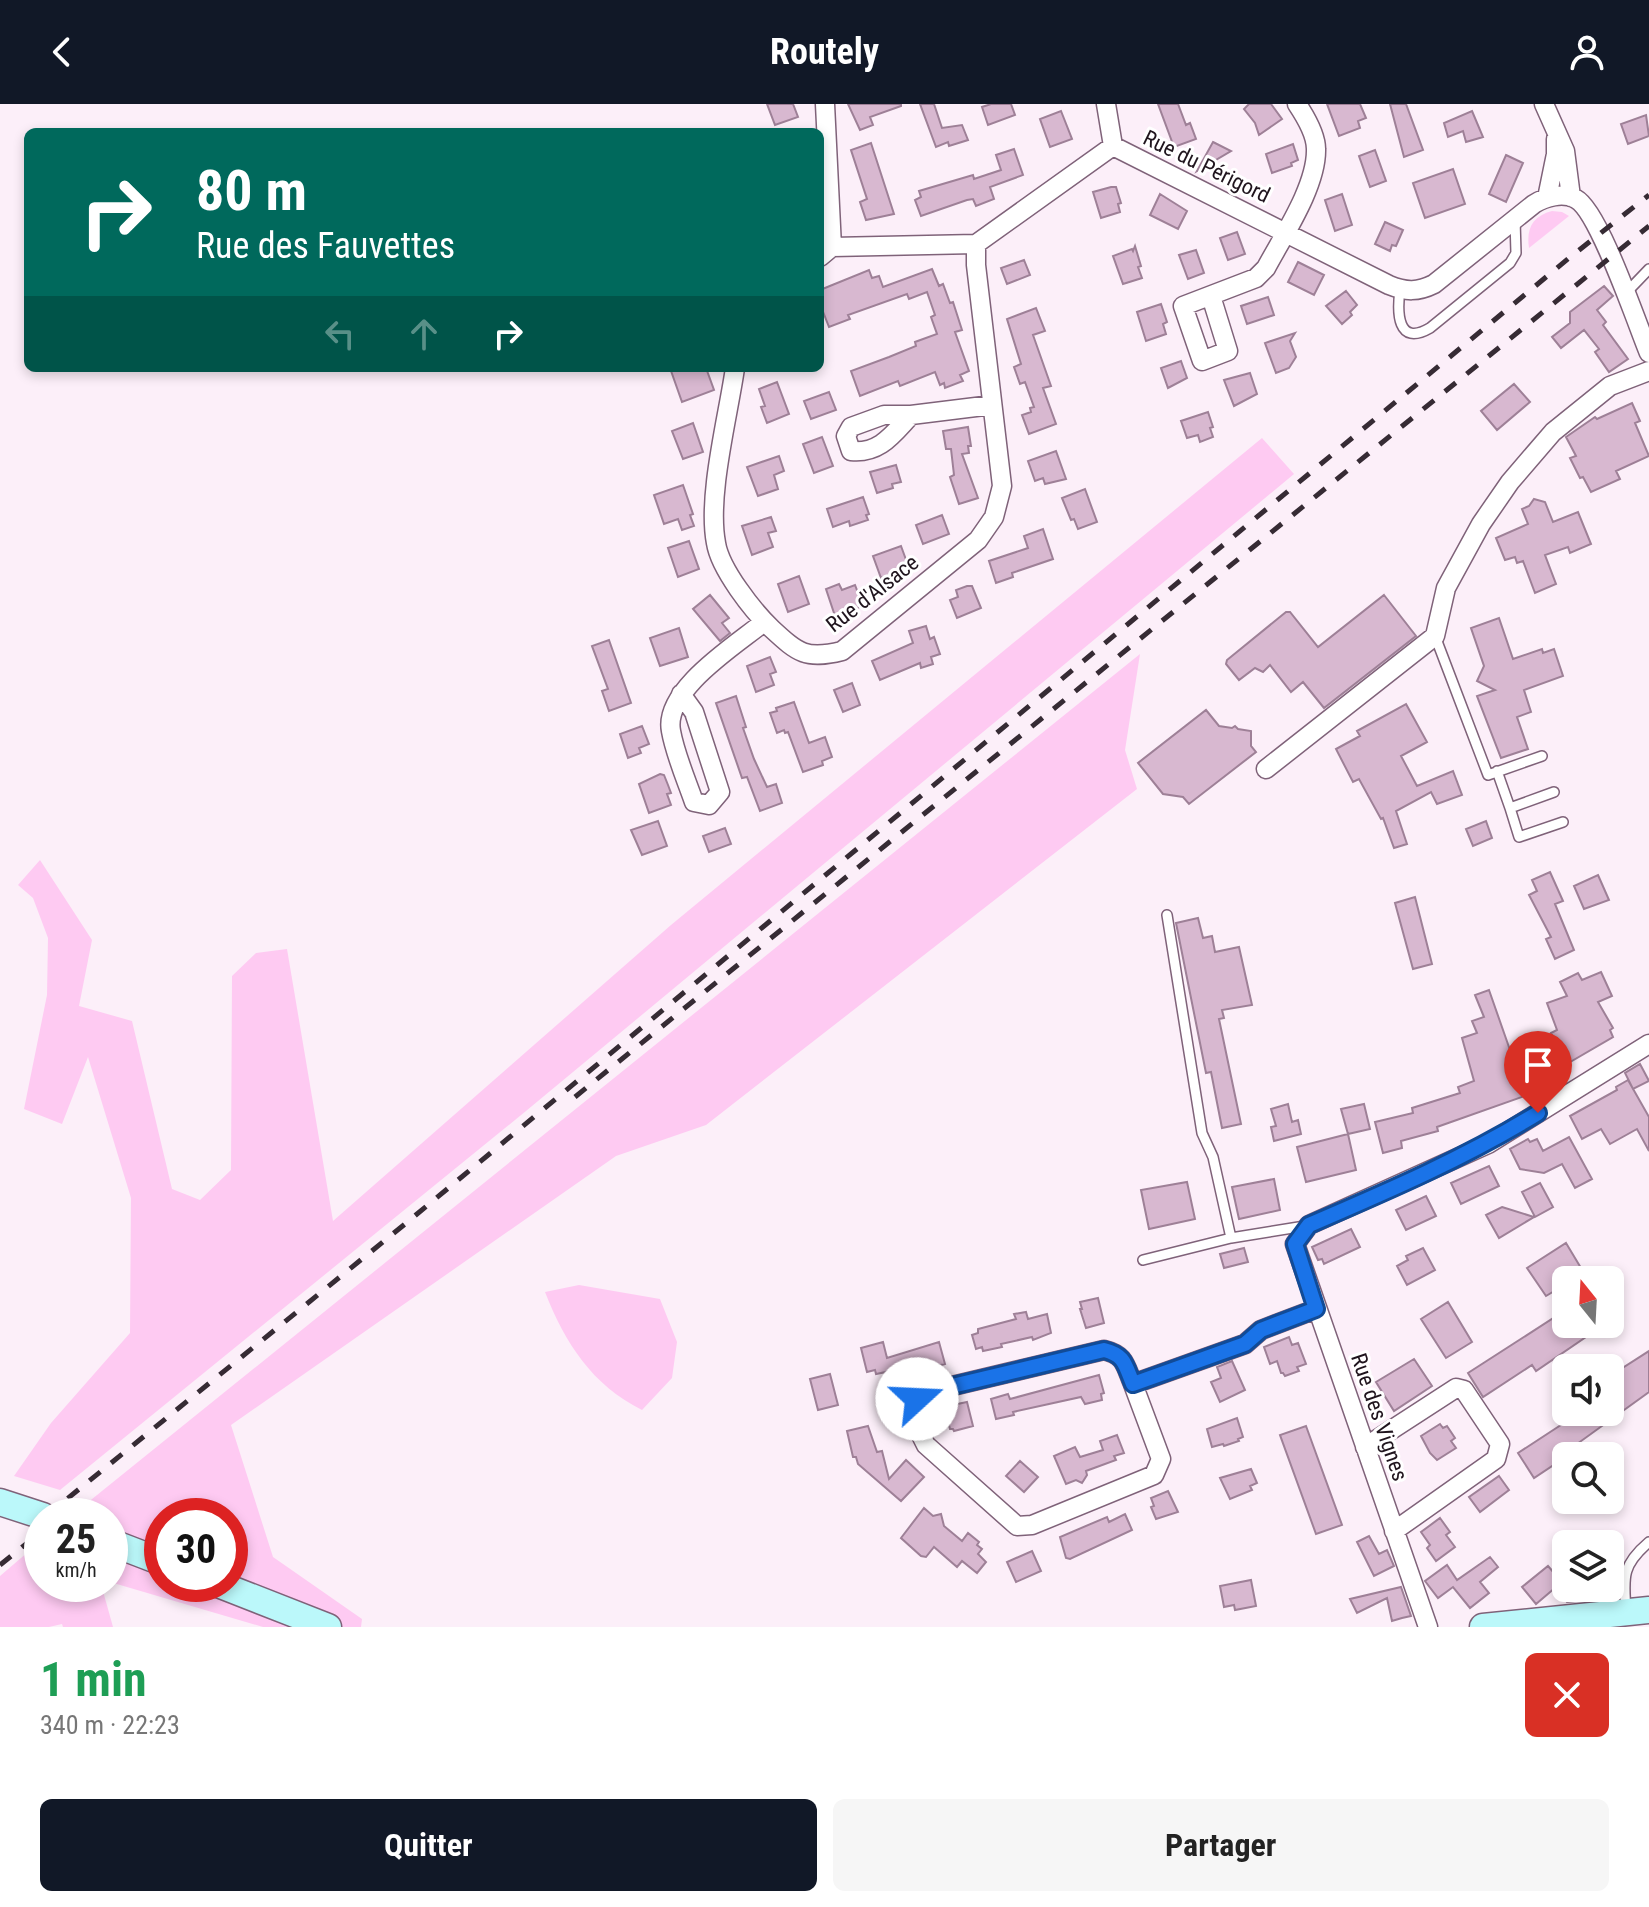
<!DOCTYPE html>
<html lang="fr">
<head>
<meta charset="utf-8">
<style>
  body { margin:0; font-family:"Roboto Condensed",sans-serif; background:#f6f6f6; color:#222; height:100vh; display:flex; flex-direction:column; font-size:30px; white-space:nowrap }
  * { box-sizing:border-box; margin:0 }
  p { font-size:26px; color:#767676 }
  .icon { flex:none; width:44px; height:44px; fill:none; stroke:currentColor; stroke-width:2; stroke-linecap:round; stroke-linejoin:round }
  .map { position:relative; height:1523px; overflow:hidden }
  .drawer { display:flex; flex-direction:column; background:#fff; flex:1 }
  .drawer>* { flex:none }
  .guide { position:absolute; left:24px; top:24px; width:800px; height:244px; border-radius:12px; box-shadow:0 4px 12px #0003; background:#00695c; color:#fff; overflow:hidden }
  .needle { width:52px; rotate:342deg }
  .tools { position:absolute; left:1552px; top:1162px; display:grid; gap:16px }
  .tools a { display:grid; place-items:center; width:72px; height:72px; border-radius:12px; background:#fff; box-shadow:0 4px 12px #0003; font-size:40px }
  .speed { position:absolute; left:24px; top:1394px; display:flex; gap:16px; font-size:40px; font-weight:700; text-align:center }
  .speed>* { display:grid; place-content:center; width:104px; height:104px; border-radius:50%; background:#fff; box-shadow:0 4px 12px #0003; line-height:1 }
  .speed small { font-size:20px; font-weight:400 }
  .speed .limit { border:12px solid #d22; background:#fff; color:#111 }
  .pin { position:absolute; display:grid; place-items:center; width:68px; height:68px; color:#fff; margin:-82px -34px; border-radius:50% 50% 50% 0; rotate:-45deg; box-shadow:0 0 8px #0007 }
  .pin .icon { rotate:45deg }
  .me { position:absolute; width:88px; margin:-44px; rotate:70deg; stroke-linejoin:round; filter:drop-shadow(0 0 6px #0008) }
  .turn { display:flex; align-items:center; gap:28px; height:168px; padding:0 40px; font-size:36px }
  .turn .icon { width:104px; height:104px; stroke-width:2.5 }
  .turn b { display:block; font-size:56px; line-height:68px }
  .lanes { display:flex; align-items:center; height:76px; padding:0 40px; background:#0003; justify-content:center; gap:40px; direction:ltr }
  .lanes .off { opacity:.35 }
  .round { display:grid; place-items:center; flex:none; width:84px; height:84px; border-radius:12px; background:#f6f6f6 }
  .head { display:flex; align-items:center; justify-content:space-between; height:136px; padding:0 40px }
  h1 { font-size:48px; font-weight:700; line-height:60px; color:#1e9e55 }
  .cta { display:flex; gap:16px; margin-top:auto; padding:16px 40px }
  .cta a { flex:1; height:92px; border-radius:12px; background:#111827; color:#fff; font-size:32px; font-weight:700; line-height:92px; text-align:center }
  .cta a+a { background:#f6f6f6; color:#222 }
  header { display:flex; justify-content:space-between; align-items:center; height:104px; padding:0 40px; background:#111827; color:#fff; font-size:36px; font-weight:700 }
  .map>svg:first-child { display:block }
  .green { fill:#fecaf2; fill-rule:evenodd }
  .building { fill:#d8b8d0; stroke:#9e8097; stroke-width:2 }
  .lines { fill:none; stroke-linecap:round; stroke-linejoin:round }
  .service-casing { stroke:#7f6279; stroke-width:12 }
  .minor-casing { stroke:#7f6279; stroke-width:21 }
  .secondary-casing { stroke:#7f6279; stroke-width:29 }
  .service { stroke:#fff; stroke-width:9 }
  .minor { stroke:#fff; stroke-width:18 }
  .secondary { stroke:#bbf8fa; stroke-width:26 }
  .rail { stroke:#362b34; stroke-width:5; stroke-dasharray:14 14; stroke-linecap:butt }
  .route-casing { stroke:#114b97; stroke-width:20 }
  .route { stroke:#1a73e8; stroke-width:14 }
  .labels { text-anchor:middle; stroke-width:6; stroke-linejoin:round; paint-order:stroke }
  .street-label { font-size:22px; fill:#1f141d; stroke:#fff }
</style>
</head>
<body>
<header><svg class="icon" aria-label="back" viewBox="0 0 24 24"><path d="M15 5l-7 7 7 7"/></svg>Routely<svg class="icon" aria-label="person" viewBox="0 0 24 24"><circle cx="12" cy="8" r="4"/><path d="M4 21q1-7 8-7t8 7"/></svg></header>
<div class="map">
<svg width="1649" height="1523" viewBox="0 0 1649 1523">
  <rect width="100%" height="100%" fill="#fceff9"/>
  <path class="green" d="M1552,107l10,1 7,4 -40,32c-3,-20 4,-32 23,-37z
    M1262,334l32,36 -768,637 -466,379 -46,-14 37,-53 79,-90 1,-135 -43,-141 -26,67 -38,-15 23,-114 1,-57 -15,-40 -15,-13 22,-25 52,80 -13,66 53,15 40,168 28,11 31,-30 1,-194 24,-23 31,-4 46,272 338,-296z
    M1140,550l-15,96 12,39 -431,336 -90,31 -385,269 42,132 89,62 -1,8h-98l-153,-45v-66h-39zM162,1412h68v68h-68z
    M579,1181l81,14 17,43 -5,36 -30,32c-50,-25 -77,-67 -97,-118z
    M42,1436v44h59l12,43h-50l-1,-3 -13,3h-49v-51z"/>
  <path class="building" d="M767,0h26l5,13 -23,8z
    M848,0h53v2l-31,11 3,8 -13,5z
    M920,0h14l8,24 20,-3 6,15 -19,6 -1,-4 -12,5z
    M991,0h20l4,11 -27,10 -6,-18z
    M1158,0h20l8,21 4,-2 6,16 -22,8z
    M1249,0h22l11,15 -23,16 -4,-12 -11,-14z
    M1327,0h33l6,14 -8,3 2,7 -21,8z
    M1390,0h16l17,46 -19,7z
    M1061,7l11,28 -22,8 -10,-28z
    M1472,7l11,26 -17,5 -3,-11 -15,6 -4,-14z
    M1646,11l3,21 -21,8 -7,-20z
    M1213,38l18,9 -34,20z
    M871,39l23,71 -28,6 -6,-18 7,-3 -16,-49z
    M1293,40l5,16 -7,3 1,3 -20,7 -6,-19z
    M1014,45l9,26 -33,12 4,12 -18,7 -3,-7 -6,1 -46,16 -6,-16 6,-3 -2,-6 54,-16 1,4 27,-9 -5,-15z
    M1375,46l11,31 -16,6 -11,-31z
    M1506,51l17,8 -17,39 -17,-8z
    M1453,65l12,35 -40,14 -12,-35z
    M1111,83h5l5,16 -3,1 2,8 -19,6 -8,-26z
    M1160,90l27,17 -9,18 -28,-14z
    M1342,90l10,31 -17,6 -10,-31z
    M1385,118l18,8 -7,16 -4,-1 -2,6 -15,-7z
    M1237,128l8,22 -17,6 -8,-22z
    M1135,142l6,20 -3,1 4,11 -19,6 -10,-28 19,-7 1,2z
    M1196,146l8,23 -16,6 -9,-24z
    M1024,156l6,15 -23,9 -6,-16z
    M1298,158l26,13 -10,20 -26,-13z
    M932,165l7,17 4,-2 7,19 3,-1 9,28 -7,2 14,39 -9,4 3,6 -18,7 -1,-5 -4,2 -5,-13 -35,14 -2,-5 -38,15 -9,-25 38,-14 27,-11 -1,-4 22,-8 -6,-17 4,-2 -8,-23 -18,7 -2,-5 -59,21 2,4 -21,8 -9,-23v-14l49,-20 3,8 7,-2 4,11z
    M1604,182l9,10 -16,14 9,12 -3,3 25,34 -19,13 -14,-20 4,-3 -15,-19 -23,18 -9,-11 18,-14v-11z
    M1346,187l11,14 -7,7 2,3 -10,9 -16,-18z
    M1268,193l6,18 -27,9 -6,-18z
    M1161,200l6,18 -4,2 3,10 -20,7 -9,-29z
    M1036,204l9,23 -12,4 18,51 -8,2 13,36 -27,10 -7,-19 9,-3 -1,-4 4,-1 -9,-25 -5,2 -6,-17 7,-3 -14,-45z
    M1295,229l-5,8 6,16 -7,11 -13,5 -11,-30z
    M1181,257l6,17 -19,10 -7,-20z
    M670,264h36l8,22 -32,12z
    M1250,269l7,21 -23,12 -10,-26z
    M777,278l12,32 -22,9 -6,-16 4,-1 -6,-17z
    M1514,280l16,18 -33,28 -16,-19z
    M829,288l7,18 -25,9 -7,-18z
    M1632,299l8,18 -5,2 14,33 -33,15 4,8 -29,13 -8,-15 -3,1 -10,-20 6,-2 -10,-19 29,-20 2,2z
    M1208,308l5,15 -3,1 3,9 -13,5 -2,-7 -11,3 -6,-17z
    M693,319l10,29 -20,7 -11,-28z
    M968,323l3,19h-3l1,7 -7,1 16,44 -19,6 -9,-27 4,-2 -3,-26h-5l-3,-18z
    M822,333l11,29 -19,7 -11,-29z
    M1056,347l10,28 -21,5 -2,-6 -8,3 -7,-20z
    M779,352l5,15 -10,4 4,14 -20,7 -11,-29z
    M896,361l5,17 -9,2 1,4 -16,5 -7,-21z
    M683,381l10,29 -3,1 4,11 -12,4 -4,-11 -14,5 -10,-29z
    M1085,385l12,33 -19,7 -4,-10 -3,1 -9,-22z
    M863,393l6,17 -3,1 2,5 -18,6 -1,-5 -16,6 -6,-18z
    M1534,395l11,3 8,20 25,-10 13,32 -21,9 -2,-6 -23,8 11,29 -21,9 -12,-32 -6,2 -2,-6 -10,3 -9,-22 32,-14 -6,-15 7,-3z
    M942,411l7,19 -26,10 -7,-19z
    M771,413l5,14 -8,2 5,14 -21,8 -10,-29z
    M1043,425l10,30 -41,14 1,4 -17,6 -7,-22 39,-13 -4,-12z
    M689,437l10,28 -21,8 -10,-29z
    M901,442l8,22 -28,10 -8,-22z
    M799,472l10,28 -21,8 -10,-28z
    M839,480l3,6 13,-5 8,21 -28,10 -9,-27z
    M967,482h5l9,22 -24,10 -7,-18 8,-3 -2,-7z
    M710,491l19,23 -7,5 8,10 -10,8 -27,-32z
    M1384,491l32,41 -92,72 -21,-26 -12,10 -21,-27 -7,7 -8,-4 -16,12 -13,-16 1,-4 59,-48h4l28,35z
    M1499,514l14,41 29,-10 1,4 11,-4 9,27 -39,14 7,22 -14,5 11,32 -27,9 -24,-62 18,-6 -18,-9 7,-15 -13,-38z
    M926,522l4,13 4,-2 6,17 -9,3 2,7 -12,4 -1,-5 -40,17 -8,-19 41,-18 -4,-12z
    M679,524l9,29 -28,9 -10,-28z
    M609,536l22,63 -22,8 -7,-20 6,-2 -16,-43z
    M770,553l6,15 -6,2 4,11 -18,7 -9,-26z
    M852,579l8,22 -17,7 -9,-22z
    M736,592l10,31 -3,1 11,31 13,28 9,-3 6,19 -22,8 -13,-34 -5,1 -26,-75z
    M794,598l15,41 16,-6 7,20 -10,4 1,4 -20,7 -15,-40 -3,1 -1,-3 -7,3 -7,-20 7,-2 -1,-3z
    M1406,600l21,38 -26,14 16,30 36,-15 9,24 -25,9 -6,-12 -35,19 11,33 -13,4 -11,-30 -2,1 -22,-40 -6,3 -17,-33 24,-13 -3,-5z
    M1206,606l13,16 13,2 3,-2 3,3 13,2v15l5,6 -67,52 -6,-7 -20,-3 -25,-31z
    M642,622l7,18 -10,4 2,5 -13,5 -8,-24z
    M660,670l4,1 4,10 3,8 -4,1 4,11 -22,8 -10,-29z
    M658,717l9,25 -25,9 -11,-25z
    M1486,717l6,17 -19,8 -7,-17z
    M725,724l6,16 -22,8 -6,-16z
    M1550,768l13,29 -8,3 19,46 -19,9 -9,-20 5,-2 -22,-42 8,-4 -5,-11z
    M1598,771l11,25 -25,9 -10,-23z
    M1415,793l17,67 -19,5 -18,-66z
    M1198,814l5,20 9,-2 3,16 24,-5 13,58 -30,5 2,8 -5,1 22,105 -19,4 -11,-56 -5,1 -30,-150z
    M1601,868l11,24 -14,6 15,26 -3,2 3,7 -60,35 -13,-22 14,-11 -3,-6 6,-3 -10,-27 20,-7 -7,-14 18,-9 4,7z
    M1489,886l28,80 5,-2 3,6 4,-1 7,19 -99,35 1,4 -37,10 1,7 -19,5 -8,-31 38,-9 -1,-5 48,-15 -2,-6 16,-6 -12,-43 15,-5 -5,-12 12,-4 -9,-22z
    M1640,960l9,17 -16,8 -8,-16z
    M1628,976l21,37v34l-12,-22 -27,15 -9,-15 -19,10 -12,-23 47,-26 -1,-3z
    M1288,1000l4,18 6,-2 3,14 -27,7 -3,-14 5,-1 -5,-17z
    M1364,1000l6,25 -22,5 -7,-25z
    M1348,1030l8,36 -50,12 -9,-35z
    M1569,1033l23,42 -17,9 -13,-24 -18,9 -24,-4 -10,-20 18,-10 2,3 7,-3 6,12z
    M1489,1062l10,20 -38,18 -10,-21z
    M1274,1075l6,31 -41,9 -7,-32z
    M1187,1078l8,37 -46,10 -8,-39z
    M1540,1079l13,24 -18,10 -13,-25z
    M1426,1092l10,20 -30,14 -10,-20z
    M1502,1103l32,10 -35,21 -13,-23z
    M1351,1125l9,18 -36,17 -2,-5 -4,1 -6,-13z
    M1566,1139l18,30 -12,7h-6v4l-20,12 -19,-28z
    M1244,1144l4,14 -24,6 -4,-14z
    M1423,1144l12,22 -28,15 -10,-19 11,-6 -2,-4z
    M1098,1194l6,25 -18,5 -6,-19h2l-2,-7z
    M1448,1198l24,40 -26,16 -25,-39z
    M1026,1208l2,7 19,-5 4,19 -18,7 -1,-3 -31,7 1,3 -19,4 -1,-4 -6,2 -4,-14 6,-2v-4l38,-10 -2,-5z
    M1555,1213l4,7h46l-69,47 -4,-6 -49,32 -15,-24z
    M1289,1233l3,8 6,-2 8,21 -9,3 2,4 -14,5 -2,-3h-2l-4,-12 -7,3 -6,-17z
    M883,1238l4,16 52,-16 6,22 -23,6 -2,-5 -44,9 -1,-4 -8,2 -6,-24z
    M1649,1247v41l-79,57 3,3 -39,26 -16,-25 52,-34 -5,-7h45v-36z
    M1414,1255l18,27 -38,25 -18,-29z
    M1232,1257l13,29 -25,12 -9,-20 10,-4 -4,-11z
    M830,1270l8,31 -20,5 -8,-31z
    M1099,1271l5,18 -3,1 1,6 -17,4 -4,-7 -68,15 1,3 -18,4 -5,-20 17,-5 2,5z
    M967,1298l6,24 -19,5 -1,-2h-3l-3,-12 3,-1 -2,-10z
    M1237,1314l6,19 -5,2 1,2 -15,5 -1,-2 -11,3 -5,-18z
    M1440,1320l3,4 4,-2 8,12 -4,3 5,7 -19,12 -7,-7 -9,-17z
    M868,1322l9,26 5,-1 7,28 17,-19 18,17 -23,24 -43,-37 -2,-7h-3l-6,-26z
    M1306,1322l36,99 -26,9 -36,-99z
    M1117,1331l7,18 -10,3 2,4 -30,11 1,4 -5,8 -6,-3 -10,4 -12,-28 21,-9 5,10 23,-7 -3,-9z
    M1020,1357l18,16 -14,15 -18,-16z
    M1251,1365l6,14 -7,3 2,4 -22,9 -10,-21z
    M1499,1372l10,14 -29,22 -11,-15z
    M1168,1387l10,21 -22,7 -5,-12 3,-1 -3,-8z
    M924,1404l9,8 8,-2 3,12 18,15 6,-8 11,9 -2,3 5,4 -4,5 8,8 -9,11 -15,-12 -5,6 -23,-20 -8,10 -5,-1 -20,-18z
    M1125,1410l7,16 -62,29 -4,-1 -6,-21 47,-20 2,5z
    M1440,1414l10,14 -4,3 9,12 -19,14 -9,-13 3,-3 -9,-13z
    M1369,1432l10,18 8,-4 7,16 -20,10 -17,-34z
    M1032,1447l9,20 -25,11 -9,-20z
    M1490,1453l8,10 -18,15 9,11 -19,15 -17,-21 -15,11 -13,-17 22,-16 10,15z
    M1548,1462l14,16 -26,22 -14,-17z
    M1251,1476l5,26 -21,4 -1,-5 -10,2 -4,-21z
    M1401,1483l10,29 -9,2 -10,3 -5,-23 -30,15 -7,-14z
    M1573,1484h32l-13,12h-5l-4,-4 -7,5 -9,1 -4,-5z"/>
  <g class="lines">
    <g class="service-casing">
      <path id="service" d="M1400,186c-3,22 -3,57 30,38l80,-65 6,-10 -1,-33
        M1625,190l24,-25
        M1435,532l53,139 54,-19
        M1497,667l13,37 44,-16
        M1510,704l9,29 44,-15
        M1167,811l35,218 11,24 18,81
        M1143,1156l88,-22 74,-12
        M1626,1505c-3,-33 -3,-45 23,-67"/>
    </g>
    <g class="minor-casing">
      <path id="minor" d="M1106,0l7,42
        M1544,0l21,47 6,46
        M1547,94l9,-44v-15
        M832,143l144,-3 137,-98 276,139c17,7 29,7 45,-1l100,-80c11,-7 29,-12 42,-5 23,12 61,125 73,154
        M820,153l12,-10 -7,-143
        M1211,192l17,55 -26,10 -19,-55 73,-28 10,-10c17,-32 51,-82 50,-119 0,-15 -11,-33 -19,-45
        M735,264c-7,49 -28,128 -19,175 4,26 37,68 56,86 26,24 34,31 70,22l136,-111 16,-23 8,-31 -26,-221v-21
        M911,311c-18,19 -31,39 -60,36l-5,-15 5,-9 33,-12h27l81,-10
        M681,590l13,18 26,80 -11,13 -15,-3c-8,-23 -19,-48 -23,-71 -8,-41 65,-86 93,-109
        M1266,665l169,-133 11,-48 35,-64 29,-42 43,-50 57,-46 39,-15
        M1133,1280l28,75 -7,16 -122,50 -15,1 -91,-81c-8,-14 -12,-30 -9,-46l10,-7 177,-42c21,5 21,15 29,34l112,-40 16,-14 55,-21
        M1365,1343l91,-59 8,2 36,54 -4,15 -102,72
        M1428,1523l-133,-383 14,-19 179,-81 161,-100"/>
    </g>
    <g class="secondary-casing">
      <path id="secondary" d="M0,1398l43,14
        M110,1438l52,20
        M218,1480l110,43
        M1483,1523l166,-17"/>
    </g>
    <use href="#service" class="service"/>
    <use href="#minor" class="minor"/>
    <use href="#secondary" class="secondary"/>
    <path class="rail" d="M575,993l1074,-871
      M46,1412l359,-292 1164,-966 80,-63
      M0,1461l42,-34"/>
  </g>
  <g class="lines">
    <g class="route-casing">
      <path id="route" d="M917,1295l10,-7 177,-42c21,5 21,15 29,34l112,-40 16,-14 55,-21 -21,-65 14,-19c79,-34 156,-67 229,-112"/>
    </g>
    <use href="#route" class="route"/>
  </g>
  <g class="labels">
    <g class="street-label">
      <text transform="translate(1207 62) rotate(26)" y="8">Rue du Périgord</text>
      <text transform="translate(872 489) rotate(-38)" y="8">Rue d'Alsace</text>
      <text transform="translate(1380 1313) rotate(71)" y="8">Rue des Vignes</text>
    </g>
  </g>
</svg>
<div class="tools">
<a><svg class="needle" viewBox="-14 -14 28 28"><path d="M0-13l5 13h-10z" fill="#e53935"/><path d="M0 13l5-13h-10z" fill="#767676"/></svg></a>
<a><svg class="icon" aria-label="sound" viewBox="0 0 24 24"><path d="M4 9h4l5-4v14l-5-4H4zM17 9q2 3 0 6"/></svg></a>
<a><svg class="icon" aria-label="search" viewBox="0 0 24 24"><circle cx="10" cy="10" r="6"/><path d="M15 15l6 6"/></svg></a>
<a><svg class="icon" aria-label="layers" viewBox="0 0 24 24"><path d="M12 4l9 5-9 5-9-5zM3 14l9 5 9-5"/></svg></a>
</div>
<div class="speed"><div>25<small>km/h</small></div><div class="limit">30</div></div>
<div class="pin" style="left:1538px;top:1009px;background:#d93025"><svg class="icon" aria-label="arrive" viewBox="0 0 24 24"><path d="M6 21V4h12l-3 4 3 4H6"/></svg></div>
<svg class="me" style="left:917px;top:1295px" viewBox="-20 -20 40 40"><circle r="19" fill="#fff"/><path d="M0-13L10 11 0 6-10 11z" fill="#1a73e8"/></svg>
<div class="guide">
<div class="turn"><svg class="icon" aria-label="right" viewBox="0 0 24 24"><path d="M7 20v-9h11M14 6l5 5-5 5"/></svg><div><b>80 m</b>Rue des Fauvettes</div></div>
<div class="lanes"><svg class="icon off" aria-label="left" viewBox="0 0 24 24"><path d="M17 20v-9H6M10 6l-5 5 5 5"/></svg><svg class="icon off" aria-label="ahead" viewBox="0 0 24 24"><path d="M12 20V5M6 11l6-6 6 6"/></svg><svg class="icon" aria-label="right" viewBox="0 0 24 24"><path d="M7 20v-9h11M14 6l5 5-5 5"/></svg></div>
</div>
</div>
<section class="drawer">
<div class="head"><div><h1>1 min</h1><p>340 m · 22:23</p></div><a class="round" style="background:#d93025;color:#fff"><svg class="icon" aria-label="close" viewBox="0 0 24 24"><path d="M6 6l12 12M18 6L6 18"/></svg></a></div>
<div class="cta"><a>Quitter</a><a>Partager</a></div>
</section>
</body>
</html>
